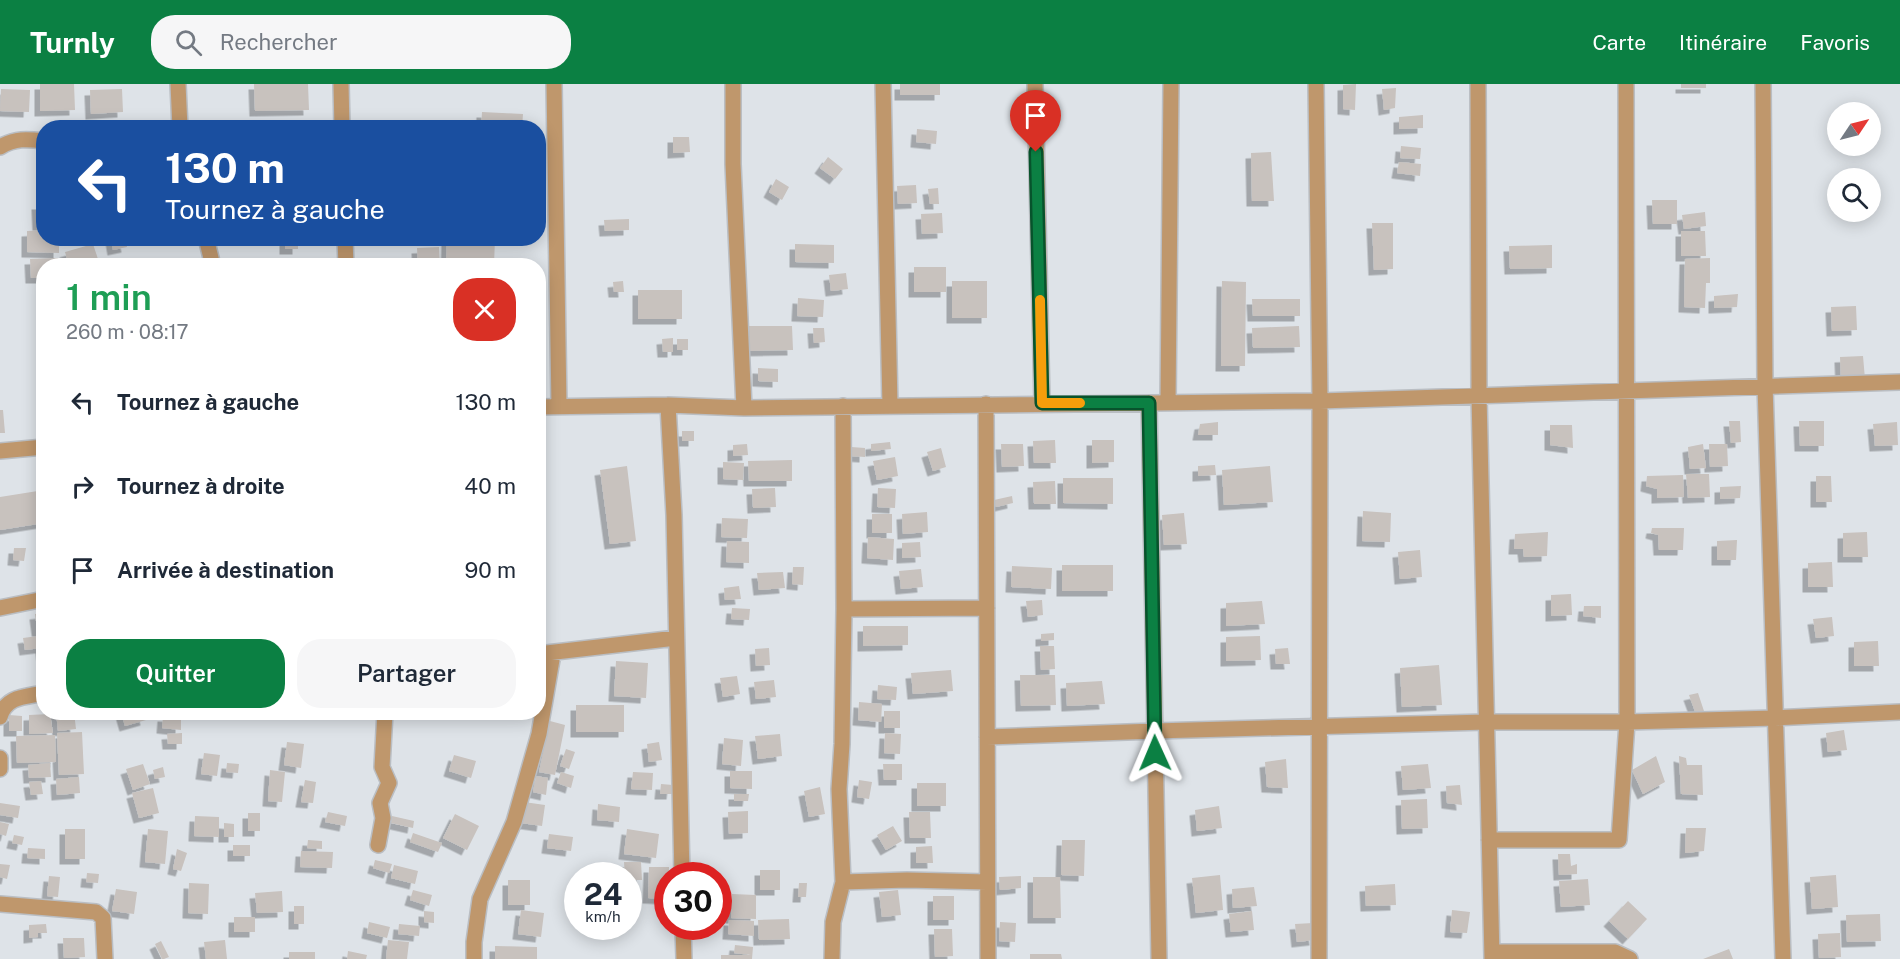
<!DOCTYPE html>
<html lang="fr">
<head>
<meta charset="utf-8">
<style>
  body { margin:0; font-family:"Public Sans",sans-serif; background:#f6f6f7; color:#1f2937; height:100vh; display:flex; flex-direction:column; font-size:22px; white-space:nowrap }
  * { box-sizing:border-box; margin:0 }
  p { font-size:20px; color:#747a83 }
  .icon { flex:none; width:33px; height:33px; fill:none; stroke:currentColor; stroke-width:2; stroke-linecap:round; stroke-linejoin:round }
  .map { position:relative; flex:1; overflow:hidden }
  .details { position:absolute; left:36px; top:174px; width:510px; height:462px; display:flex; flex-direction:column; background:#fff; border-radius:24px; box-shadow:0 3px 15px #0003 }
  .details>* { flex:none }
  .banner { position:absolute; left:36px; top:36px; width:510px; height:126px; border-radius:24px; box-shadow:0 3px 15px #0003; background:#1a4fa0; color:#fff; overflow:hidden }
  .needle { width:39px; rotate:55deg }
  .tools { position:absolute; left:1827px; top:18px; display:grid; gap:12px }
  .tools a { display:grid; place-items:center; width:54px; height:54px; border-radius:50%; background:#fff; box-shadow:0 3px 15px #0003; font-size:30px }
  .speed { position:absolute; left:564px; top:778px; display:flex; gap:12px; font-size:30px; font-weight:700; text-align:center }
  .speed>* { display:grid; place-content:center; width:78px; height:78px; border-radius:50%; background:#fff; box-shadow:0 3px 15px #0003; line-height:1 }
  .speed small { font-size:15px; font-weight:400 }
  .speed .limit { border:9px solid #d22; background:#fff; color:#111 }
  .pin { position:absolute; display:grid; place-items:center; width:51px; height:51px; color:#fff; margin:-62px -26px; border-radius:50% 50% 50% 0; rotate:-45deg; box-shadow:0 0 6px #0007 }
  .pin .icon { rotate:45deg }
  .me { position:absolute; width:66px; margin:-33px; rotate:359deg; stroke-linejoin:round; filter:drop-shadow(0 0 4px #0008) }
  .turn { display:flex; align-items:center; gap:21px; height:126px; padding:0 30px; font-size:27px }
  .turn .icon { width:78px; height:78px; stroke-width:2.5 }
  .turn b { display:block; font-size:42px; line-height:51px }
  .round { display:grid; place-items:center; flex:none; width:63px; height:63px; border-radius:24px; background:#f6f6f7 }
  .summary { display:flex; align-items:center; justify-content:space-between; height:102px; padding:0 30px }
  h1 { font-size:36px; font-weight:600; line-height:45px; color:#1e9e55 }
  .cta { display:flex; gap:12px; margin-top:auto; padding:12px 30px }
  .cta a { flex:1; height:69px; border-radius:24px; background:#0b8043; color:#fff; font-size:24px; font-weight:600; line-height:69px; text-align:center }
  .cta a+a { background:#f6f6f7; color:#1f2937 }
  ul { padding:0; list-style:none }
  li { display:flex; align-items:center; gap:18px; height:84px; padding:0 30px }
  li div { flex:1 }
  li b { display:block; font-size:22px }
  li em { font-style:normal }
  header { display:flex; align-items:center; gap:36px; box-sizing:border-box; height:84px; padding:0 30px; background:#0b8043; color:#fff }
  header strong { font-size:28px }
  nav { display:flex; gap:33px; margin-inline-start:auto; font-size:21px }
  .search { width:420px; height:54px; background:#f6f6f7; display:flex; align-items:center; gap:15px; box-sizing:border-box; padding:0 21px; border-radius:24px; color:#747a83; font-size:22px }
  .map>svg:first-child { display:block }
  .building { fill:#c8c2be; filter:url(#shadow) }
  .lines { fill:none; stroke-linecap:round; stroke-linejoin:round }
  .minor-casing { stroke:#babec3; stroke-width:18 }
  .minor { stroke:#bf976c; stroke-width:15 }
  .route-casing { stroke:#07532c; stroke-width:15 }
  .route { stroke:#0b8043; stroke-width:10 }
  .slow { stroke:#f59e0b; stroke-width:10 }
</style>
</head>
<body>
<header>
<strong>Turnly</strong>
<div class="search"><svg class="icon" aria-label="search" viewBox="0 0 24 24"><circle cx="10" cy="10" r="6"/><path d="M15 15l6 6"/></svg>Rechercher</div>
<nav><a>Carte</a><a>Itinéraire</a><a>Favoris</a></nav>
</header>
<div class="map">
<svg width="1900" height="875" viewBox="0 0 1900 875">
  <defs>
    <filter id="shadow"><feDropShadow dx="-5.5" dy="5.5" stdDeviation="0" flood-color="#0004"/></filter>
  </defs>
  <rect width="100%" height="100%" fill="#dee3e8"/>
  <path class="building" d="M40,0h34l1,26 -35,1z
    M254,0h54l1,26 -54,1z
    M900,0h40v11h-40z
    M1356,0l-1,26 -12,-1v-24z
    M1681,0h25v4h-25z
    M1396,4l-1,20 -11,2 -2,-21z
    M1,5l29,1 -1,22 -29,-1z
    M122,5l1,23 -32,2 -1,-24z
    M482,28l41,2 -1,14h-41z
    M1423,31v13l-24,1v-12z
    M416,36l23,2 -1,6h-23z
    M917,45l20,2 -1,13 -20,-2z
    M673,53h16l1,15 -17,1z
    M1401,62l20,2 -1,11 -20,-1z
    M1271,68l3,49h-22l-1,-48z
    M828,73l15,12 -8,10 -15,-11z
    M1399,78l22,2 -1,12 -23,-3z
    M776,95l13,8 -7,13 -13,-8z
    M916,101l1,18 -19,1 -1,-18z
    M938,104l1,16h-9l-2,-15z
    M1652,116h25v24h-24z
    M37,120h7v22h-6z
    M1705,128l1,14 -22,3 -2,-14z
    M942,129l1,20 -21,1 -1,-20z
    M629,135v11l-24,1 -1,-11z
    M1372,139h21v46l-19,1z
    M44,146v8h15v15l-32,-1v-21z
    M1681,147h24l1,25h-25z
    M111,154h14l2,9 -14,3z
    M285,154h13v11h-13z
    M447,154h48l-1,28h-48z
    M93,160l6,18 -13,4h-17l-4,-14z
    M795,160l39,1v18l-39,-1z
    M1552,161v23l-42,1 -1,-23z
    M439,163l1,19h-22l-1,-18z
    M58,174l1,8h-15v12h-13l-1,-19z
    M1710,174v25h-4l-1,25 -21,-1 1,-48z
    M914,183h32v25h-32z
    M846,189l2,16 -17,2 -2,-16z
    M623,197l1,11h-10l-1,-10z
    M952,197h35v37h-35z
    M1222,197l24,1 -1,84h-24z
    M638,206h44v29h-44z
    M1738,210l-1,13 -23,1v-12z
    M798,214l26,2 -1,17 -26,-1z
    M1252,215h48v17h-47z
    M1856,222l1,24 -25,1 -1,-24z
    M743,242h49l1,24 -50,1z
    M1299,242l1,21 -47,1 -1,-20z
    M813,244h11l1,14 -11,1z
    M673,254v14h-10l-1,-13z
    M677,255h11v11h-11z
    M1863,272l2,23 -24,1 -1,-23z
    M758,284l20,1v13l-20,-1z
    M0,326h3l2,23h-5z
    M1729,337h11l1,21 -10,1z
    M1799,337h25v25h-24z
    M1218,338v13h-20l2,-11z
    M1897,338l1,23 -23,1 -2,-22z
    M1550,341h22l1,23 -23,-3z
    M682,347h12v10h-12z
    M1055,356l1,23h-22l-1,-22z
    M1092,356h22v22l-22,1z
    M890,358l1,7 -20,2v-7z
    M747,360l1,11 -15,1v-11z
    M1001,360h22l1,22 -22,1z
    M1703,360l3,24 -16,1 -2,-22z
    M1709,360h18l1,22 -18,1z
    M851,363l14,1v9l-15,-1z
    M941,364l5,19 -13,4 -6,-19z
    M895,373l3,19 -21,4 -4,-19z
    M792,376v21h-43l-1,-20z
    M723,378l21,1 -1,17 -20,-1z
    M1215,381l1,10 -18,1v-10z
    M627,382l9,75 -26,3 -10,-74z
    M1270,382l3,36 -49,3 -2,-35z
    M1686,390h23l1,23 -22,1z
    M1683,391l1,22 -27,1v-9l-11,-3 1,-10z
    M1816,392h15l1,26h-16z
    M1063,394h50v26l-50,-1z
    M1055,397l1,23h-22l-1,-22z
    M1741,402l-1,12 -20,1v-12z
    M775,404l1,19 -23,1 -1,-19z
    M878,404l18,1 -1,19 -18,-1z
    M44,406v33l-44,7v-33z
    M1012,412l1,7 -17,4 -2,-7z
    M1363,427l28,2 -1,29 -28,-1z
    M927,428l1,20 -25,2 -1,-20z
    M1184,429l3,31 -23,1 -2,-30z
    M872,430h20v19h-20z
    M722,434l26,1 -1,19 -26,-1z
    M1652,444h32l-1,22h-24l-1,-15 -7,-2z
    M1548,448l-1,24 -23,1 -1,-8h-9l1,-15z
    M1867,448l1,25h-25v-24z
    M868,453l26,2 -1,21 -26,-2z
    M1737,456l-1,20h-19v-19z
    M727,457l22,1v21l-23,-1z
    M920,458l1,15 -19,1v-15z
    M14,464h12l-2,13 -11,-1z
    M1420,466l2,27 -22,2 -2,-27z
    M1832,478l1,25h-25v-24z
    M1062,481h51v26h-51z
    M1012,482l40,2 -1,21 -40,-2z
    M793,483h11l-1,18 -11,-1z
    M921,485l2,18 -22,2 -2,-18z
    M783,488l2,16 -26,2 -2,-17z
    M739,502l2,13 -16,1 -1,-12z
    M1571,510l1,21 -21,1v-21z
    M1042,516l1,15 -15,2 -2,-16z
    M1262,517l3,23 -39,2v-23z
    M1584,522h17v12l-18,-2z
    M732,524l18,1 -1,11 -18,-1z
    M44,529v43h-2l-1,-8 -16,2 -2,-12 15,-2 -3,-22z
    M1832,533l2,19 -18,2 -3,-19z
    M863,542h45v19l-45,1z
    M1054,549v7l-13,1v-7z
    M1260,552l1,24 -35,1v-24z
    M1878,557l1,25h-25v-24z
    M1040,562h14l1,23 -14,1z
    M769,564l1,17 -14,1 -1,-17z
    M1288,564l2,16h-14l-1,-15z
    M616,577l32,2 -2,35 -32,-2z
    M1439,581l3,40 -40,2 -2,-39z
    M951,586l2,21 -40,3 -2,-21z
    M1020,591h35l1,30 -35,1z
    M737,592l3,18 -17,3 -3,-19z
    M774,596l2,17 -20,2 -2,-17z
    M1102,597l3,23 -38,2 -1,-23z
    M878,601l19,2 -1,13 -19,-1z
    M1698,609l7,21 -8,3 -8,-22z
    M859,618l23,2 -1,18 -23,-2z
    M576,621h48v27h-48z
    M884,627h16v17h-16z
    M56,628h18l2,17 -18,2z
    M121,628h23l2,8 -21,6z
    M50,630l3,19 -24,1v-19z
    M9,631l13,1v15h-13z
    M163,632l18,1v13l-19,-2z
    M550,637l15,4 -10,50 -16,-3z
    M1844,646l3,20 -19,2 -2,-19z
    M82,648l2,42 -25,1 -2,-42z
    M182,649v11h-14l-1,-10z
    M885,649l16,1 -1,20 -16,-1z
    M780,650l2,22 -24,3 -3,-23z
    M55,651l1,27 -39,1 -1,-27z
    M724,654l19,2 -2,26 -19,-2z
    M287,658l17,2 -3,24 -17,-3z
    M659,658l3,18 -13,2 -2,-18z
    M566,665l9,3 -6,17 -9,-3z
    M204,669l16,2 -3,21 -16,-2z
    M454,671l22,6 -5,17 -22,-7z
    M1656,672l9,26 -22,12 -11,-24z
    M1679,672l7,2 1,7h15l1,30 -22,-1z
    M1286,675l2,29 -21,-1 -2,-25z
    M50,679l1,14 -22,1 -1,-13z
    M227,679l12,1 -1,9 -12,-1z
    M143,680l7,20 -17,6 -7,-21z
    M883,680h19v16h-18z
    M1428,680l3,24 -28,2 -2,-24z
    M163,683l2,10 -10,2 -2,-9z
    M270,686l15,2 -3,30 -14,-1z
    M730,687h22v18l-22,-1z
    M561,688l13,4 -3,12 -14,-5z
    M633,688l20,1 -1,17 -21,-1z
    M536,692l12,2 -2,17 -13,-3z
    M79,693l1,16 -23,2 -1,-16z
    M305,696l11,2 -3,21 -12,-1z
    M859,696l13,2 -3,17 -12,-2z
    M41,697l2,13 -12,1 -2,-13z
    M917,699h29v23h-29z
    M661,700l12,1 -1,9h-12z
    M1460,701l2,20 -15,-2 -1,-17z
    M820,703l5,27 -16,3 -5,-26z
    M153,704l6,25 -20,5 -7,-25z
    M734,710h15l-1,7h-14z
    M1427,715l1,29 -26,1 -1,-29z
    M524,718l21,3 -3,21 -21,-3z
    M0,719l20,3 -2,12 -18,-3z
    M598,720l22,3 -1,15 -22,-2z
    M1219,722l3,22 -25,3 -2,-21z
    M748,727v22l-19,1 -1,-22z
    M328,728l19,4 -2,10 -20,-4z
    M909,728h21l1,26h-21z
    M248,729h12v18h-12z
    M455,730l24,12 -12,24 -24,-12z
    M195,732l24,1v20l-25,-1z
    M392,732l22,5 -1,7 -22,-5z
    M0,738l9,2 -3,12 -6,-2z
    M224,739l10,1v13h-10z
    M893,742l9,15 -16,9 -9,-15z
    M1686,744h20l-2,23 -19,2z
    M65,745h20v30h-20z
    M148,745l20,2 -3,33 -20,-2z
    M627,745l32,5 -3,24 -32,-4z
    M413,749l29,10 -4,9 -28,-10z
    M549,750l24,3 -2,14 -24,-3z
    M14,751l10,2 -2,8 -10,-2z
    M308,756l14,1v8l-15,-1z
    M1062,756h23l-1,36 -23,-1z
    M233,761h17v11h-17z
    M932,762l1,17h-17v-16z
    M28,764l17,1v10l-18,-1z
    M177,765l10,4 -6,18 -8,-2z
    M301,767l32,1 -1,16 -32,-1z
    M1558,770h12l1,12 6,-2v10l-18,1z
    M375,776l17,4 -3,9 -16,-5z
    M624,778h17l1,18h-14v-4h-3z
    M0,780l10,1 -3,14 -7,-2z
    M394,781l24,6 -3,13 -24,-6z
    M649,783h20l-1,32 -20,-1z
    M760,786h20v20h-20z
    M87,789l12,1 -1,9 -12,-1z
    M1220,791l3,35 -27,3 -4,-35z
    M1836,791l2,32 -26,2 -2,-32z
    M49,792l11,1 -2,20 -11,-1z
    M1021,792v12l-21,2 -1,-13z
    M1033,793h27l1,41h-28z
    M1588,795l2,26 -29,2 -2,-26z
    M508,796h22v25h-22z
    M189,799l20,1 -1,30 -20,-1z
    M799,799h8l-1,14h-8z
    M1395,800l1,21 -30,1 -1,-20z
    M1254,803l3,19 -24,2 -1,-19z
    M116,805l21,3 -3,22 -22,-3z
    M413,806l19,5 -3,11 -19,-6z
    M898,806l3,25 -19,2 -3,-25z
    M282,807l1,21 -26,1 -2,-20z
    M732,810l24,1v24l-25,-1z
    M933,812h21v24h-21z
    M1628,817l19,18 -19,20 -19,-18z
    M294,822h10v18h-10z
    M521,826l23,3 -3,24 -23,-3z
    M1452,826l18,2 -3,21 -17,-1z
    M424,827l10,1v11l-10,-1z
    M1252,827l2,19 -23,2 -2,-18z
    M1880,830l1,27 -34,1 -1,-27z
    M234,833h21v15h-21z
    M789,835l1,20 -31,1 -1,-20z
    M729,836l25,1v15l-26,-2z
    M369,838l21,5 -3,11 -20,-5z
    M1000,838l16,1 -1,19 -16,-1z
    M1313,839l2,17 -18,2 -2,-18z
    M46,840l1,9h-9v4l-9,1v-13z
    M399,840l21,2 -1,10 -21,-2z
    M934,845h18l1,27 -18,1z
    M1840,849l1,24 -22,1 -1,-24z
    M63,854h21l1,19 -21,1z
    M225,856l2,19h-21l-2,-17z
    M388,856l21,2 -2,17h-21z
    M161,857l8,16 -5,2h-2l-7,-15z
    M735,861l18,2 -1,12h-31v-4h30l-17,-2z
    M495,862l42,1v12h-42z
    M1729,865l4,10h-30z
    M348,867l19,4 -1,4h-19z
    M289,868h26v7h-26z
    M1030,870h31l1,5h-32z"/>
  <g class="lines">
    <g class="minor-casing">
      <path id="minor" d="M178,0l2,44
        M341,0l1,44
        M554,0l5,322
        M733,0v80l11,244
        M883,0l7,322
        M1035,0l7,319
        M1316,0l4,317 -1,558
        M1478,0l1,312 13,563
        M1763,0l2,301 18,574
        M0,63c15,-9 27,-8 44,-6
        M206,154l7,28
        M345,154l1,28
        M1149,319l10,556
        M1168,319l3,-319
        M986,320l2,555
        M668,321l6,110 8,361
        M538,323l130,-2 76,3 576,-7 580,-19
        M0,367l44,-4
        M0,524l44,-9
        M844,525l143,-1
        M538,570l138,-16
        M0,633c6,-21 25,-20 44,-24
        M987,653l168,-6 331,-9h141l148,-4 125,-6
        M0,674v11
        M1489,756h130l8,-118 -1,-638
        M378,761l5,-27 -3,-15 9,-20 -7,-16 3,-55
        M843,798l64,-2 80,2
        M0,820l96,8 7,6 2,41
        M683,843l1,32
        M1492,868h123l15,7
        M474,875v-17l6,-43 34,-77 25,-88 14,-80
        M832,875l1,-37 10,-40 -4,-93 3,-45 2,-135 -1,-203"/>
    </g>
    <use href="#minor" class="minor"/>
  </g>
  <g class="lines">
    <g class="route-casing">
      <path id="route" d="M1036,68l6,251h107l6,350"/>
    </g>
    <use href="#route" class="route"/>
    <path class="slow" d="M1040,216l2,103h38"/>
  </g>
</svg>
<div class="tools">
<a><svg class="needle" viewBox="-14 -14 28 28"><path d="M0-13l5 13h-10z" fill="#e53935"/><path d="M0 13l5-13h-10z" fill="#747a83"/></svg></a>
<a><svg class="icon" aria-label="search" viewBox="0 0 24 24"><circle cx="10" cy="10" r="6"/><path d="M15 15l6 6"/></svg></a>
</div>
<div class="speed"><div>24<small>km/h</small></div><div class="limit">30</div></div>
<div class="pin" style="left:1036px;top:68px;background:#d93025"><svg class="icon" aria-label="arrive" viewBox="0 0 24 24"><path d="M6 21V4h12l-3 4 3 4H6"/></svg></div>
<svg class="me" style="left:1155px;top:669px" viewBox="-20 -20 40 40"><path d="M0-17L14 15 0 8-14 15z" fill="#0b8043" stroke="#fff" stroke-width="4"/></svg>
<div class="banner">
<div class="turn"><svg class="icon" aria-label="left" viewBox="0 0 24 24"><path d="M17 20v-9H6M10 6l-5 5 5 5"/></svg><div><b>130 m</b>Tournez à gauche</div></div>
</div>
<section class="details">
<div class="summary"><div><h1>1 min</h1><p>260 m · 08:17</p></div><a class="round" style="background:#d93025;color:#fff"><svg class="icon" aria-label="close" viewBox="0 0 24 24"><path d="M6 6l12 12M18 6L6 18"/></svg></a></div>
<ul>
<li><svg class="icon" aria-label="left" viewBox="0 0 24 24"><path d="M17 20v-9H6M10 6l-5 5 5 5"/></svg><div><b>Tournez à gauche</b></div><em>130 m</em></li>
<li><svg class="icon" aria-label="right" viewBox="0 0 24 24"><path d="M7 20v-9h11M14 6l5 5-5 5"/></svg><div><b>Tournez à droite</b></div><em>40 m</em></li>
<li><svg class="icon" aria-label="arrive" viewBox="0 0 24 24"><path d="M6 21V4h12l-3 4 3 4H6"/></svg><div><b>Arrivée à destination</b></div><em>90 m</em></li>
</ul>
<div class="cta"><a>Quitter</a><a>Partager</a></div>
</section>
</div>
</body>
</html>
